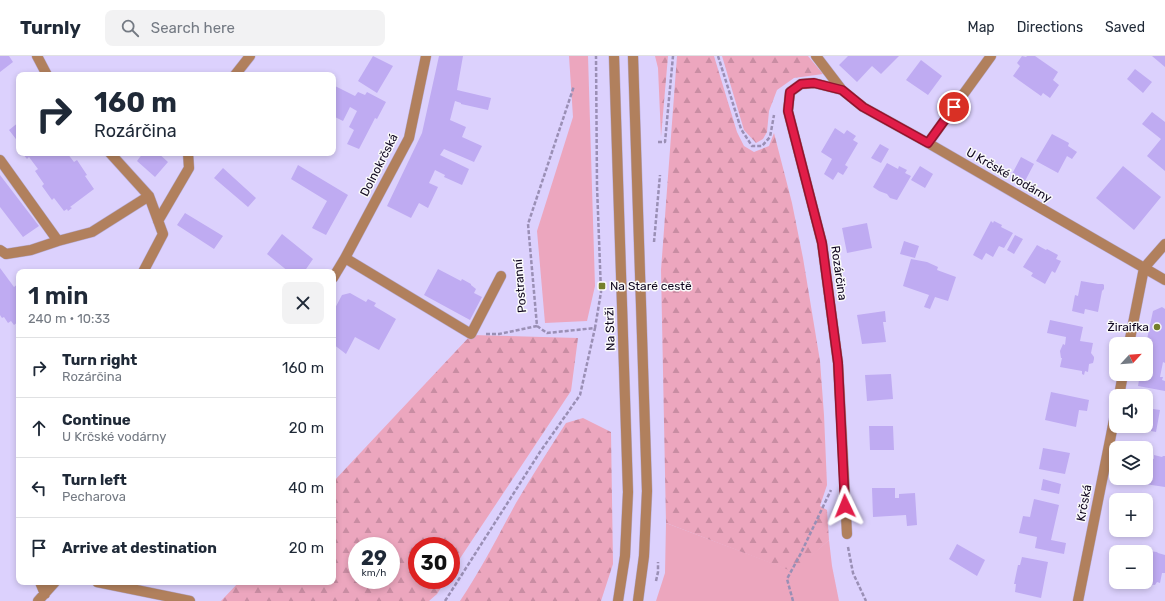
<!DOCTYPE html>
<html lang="en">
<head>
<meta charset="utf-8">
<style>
  body { margin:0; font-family:Rubik,sans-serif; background:#f2f2f3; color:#1f2937; height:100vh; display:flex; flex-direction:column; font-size:15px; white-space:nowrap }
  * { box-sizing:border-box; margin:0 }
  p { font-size:13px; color:#747a83 }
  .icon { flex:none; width:22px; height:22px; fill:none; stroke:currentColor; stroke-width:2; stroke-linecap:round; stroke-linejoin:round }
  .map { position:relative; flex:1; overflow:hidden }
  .sheet { position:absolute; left:16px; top:213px; width:320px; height:316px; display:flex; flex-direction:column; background:#fff; border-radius:8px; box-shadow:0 2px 6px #0003 }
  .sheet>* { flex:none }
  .guide { position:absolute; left:16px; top:16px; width:320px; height:84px; border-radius:8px; box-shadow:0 2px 6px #0003; background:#fff; color:#1f2937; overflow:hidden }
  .needle { width:26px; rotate:64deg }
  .tools { position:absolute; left:1109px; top:281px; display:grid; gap:8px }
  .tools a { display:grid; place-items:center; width:44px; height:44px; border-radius:8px; background:#fff; box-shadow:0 2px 6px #0003; font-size:20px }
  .speed { position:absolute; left:348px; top:481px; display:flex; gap:8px; font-size:20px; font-weight:700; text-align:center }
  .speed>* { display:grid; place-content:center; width:52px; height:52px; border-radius:50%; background:#fff; box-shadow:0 2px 6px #0003; line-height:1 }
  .speed small { font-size:10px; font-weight:400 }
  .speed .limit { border:6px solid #d22; background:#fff; color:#111 }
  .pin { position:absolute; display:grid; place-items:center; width:34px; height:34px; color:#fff; margin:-17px; border:2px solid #fff; border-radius:50%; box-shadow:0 1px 4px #0007 }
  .me { position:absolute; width:44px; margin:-22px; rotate:358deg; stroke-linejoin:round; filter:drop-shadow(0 0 3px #0008) }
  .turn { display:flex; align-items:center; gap:14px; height:84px; padding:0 12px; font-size:18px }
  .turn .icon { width:52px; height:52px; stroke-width:2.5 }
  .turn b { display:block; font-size:28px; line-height:34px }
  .round { display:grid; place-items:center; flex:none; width:42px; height:42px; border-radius:8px; background:#f2f2f3 }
  .headline { display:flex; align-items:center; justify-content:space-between; height:68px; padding:0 12px }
  h1 { font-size:24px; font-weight:600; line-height:30px }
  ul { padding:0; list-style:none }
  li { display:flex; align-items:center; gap:12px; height:60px; padding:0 12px; border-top:1px solid #e0e1e3 }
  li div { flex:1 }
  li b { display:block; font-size:15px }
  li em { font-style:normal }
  header { display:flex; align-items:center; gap:24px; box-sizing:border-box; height:56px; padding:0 20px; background:#fff; border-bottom:1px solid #e0e1e3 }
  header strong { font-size:19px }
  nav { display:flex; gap:22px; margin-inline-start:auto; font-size:14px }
  .search { width:280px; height:36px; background:#f2f2f3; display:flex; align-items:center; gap:10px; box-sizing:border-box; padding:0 14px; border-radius:8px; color:#747a83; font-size:15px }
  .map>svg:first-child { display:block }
  .green { fill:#eca6be }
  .forest { fill:url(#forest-firs); fill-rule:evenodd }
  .building { fill:#bfabf2 }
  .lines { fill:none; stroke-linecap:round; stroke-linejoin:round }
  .minor-casing { stroke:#b7acd5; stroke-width:11 }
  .path { stroke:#9a8fb5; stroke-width:2.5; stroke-dasharray:4 2; stroke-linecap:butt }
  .minor { stroke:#b1805d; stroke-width:10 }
  .route-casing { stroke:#92132f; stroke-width:10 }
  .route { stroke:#e11d48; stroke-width:7 }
  .poi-dot { fill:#747f2c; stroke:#fafafa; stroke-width:1.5 }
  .labels { text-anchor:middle; stroke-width:3; stroke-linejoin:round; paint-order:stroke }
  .street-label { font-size:12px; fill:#0f061f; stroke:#fafafa }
  .poi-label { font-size:12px; fill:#0f061f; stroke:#fafafa; text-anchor:start }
</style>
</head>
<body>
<header>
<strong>Turnly</strong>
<div class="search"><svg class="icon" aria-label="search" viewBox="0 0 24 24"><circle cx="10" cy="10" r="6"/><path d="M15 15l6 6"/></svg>Search here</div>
<nav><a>Map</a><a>Directions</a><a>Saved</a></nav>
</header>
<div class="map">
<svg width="1165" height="545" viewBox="0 0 1165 545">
  <defs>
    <pattern id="forest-firs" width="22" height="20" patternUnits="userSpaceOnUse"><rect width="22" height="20" fill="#eca6be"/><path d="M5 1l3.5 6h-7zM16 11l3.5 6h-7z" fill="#c98da3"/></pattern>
  </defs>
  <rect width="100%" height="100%" fill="#dcd1fd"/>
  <path class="green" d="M569,0h19l7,230 -8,35 -42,2 -8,-92 36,-114z
    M666,467l127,48 36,-31 3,26 7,35h-183l9,-28z"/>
  <path class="forest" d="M655,0h13l-7,81 -3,-69z
    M677,0h37l23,76 7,14 10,6 15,-6 5,-13 18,70 11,55 17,103 4,54 3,70 -7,21 7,4 2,30 -35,32 -128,-49 -5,-253z
    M722,0h86l15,18 -29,4 -17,12 -8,21 -2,21 -4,7 -7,4 -12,-13z
    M471,279l107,3 -7,53 -120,181v-26h-34v34h29l-9,14 -8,7h-208l18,-19h94v-100zM357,490h34v34h-34z
    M583,362l28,14 2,132 -12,37h-141c21,-31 38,-65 56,-98 16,-27 33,-54 50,-80z"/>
  <path class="building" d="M0,0h9l4,6 -13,10z
    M373,0l20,10 -16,27 -19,-12z
    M439,0h24l-6,34 34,8 -3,12 -27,-6v-1l-6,-2 -5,19 16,7 -4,10 20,9 -8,16 -30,-13 -4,6 29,14 -7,16 -18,-8 1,-2 -10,-5 -6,13 9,4 -10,21 -9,-5 -8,15 -24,-12 35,-73z
    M848,0h51l-18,18 -9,-8 -15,16 -18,-17z
    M1022,0l4,1 1,-1h8l23,16 -5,8 6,5 -9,13 -7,-5 -2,3 -28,-20 7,-10 -3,-3z
    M1152,0h13v11z
    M921,4l21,16 -14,19 -22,-15z
    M1135,13l17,13 -9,11 -16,-14z
    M333,29l22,11 3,-4 7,3 2,-3 19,10 -9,17 -2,-1 -3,6 -13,25 -12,-5 7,-14 -5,-3 8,-16 -7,-4 -7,14 -10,-5z
    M1152,56l13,10v49l-18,-15 14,-17 -19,-15z
    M19,66v26l-3,-4 3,-1 -10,-13z
    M835,72l9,6 3,-4 9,6 -3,4 5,3 -13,22 3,2 -5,8 -5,-3 -5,8 -9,-6 8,-15 -11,-7z
    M1052,78l17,9 -1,3 9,6 -5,7 -5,-3 -9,17 -22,-12z
    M880,88l9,5 -8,14 -10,-5z
    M22,97h45l7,9 3,-2 10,15 -2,1 9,13 -24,18 2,1 -4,3 -1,-2 -3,2 -10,-13 -2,2 -10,-14 2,-2 -9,-13 3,-2 -9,-12 -2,2z
    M143,97h15l10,9 -13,15 -18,-16z
    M1021,101l13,7 -9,17 -13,-7z
    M887,107l11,6 1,-3 8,4 -2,3 6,3 -14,24 -7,-2 -3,-4 -8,-3 -6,-4z
    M298,109l50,30 -22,40 -14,-7 15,-27 -36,-22z
    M920,110l13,8 -8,14 -14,-8z
    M1123,110l38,31 -27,33 -38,-32z
    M223,112l33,30 -8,9 -34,-29z
    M0,119l39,51 -16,11 -23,-30z
    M185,157l38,23 -9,13 -37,-24z
    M991,165l2,2 1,-2 8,4 -1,2 12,6 -9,15 -5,-2 -6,11 -7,-4 -4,7 -9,-5z
    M867,167l5,25 -25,5 -5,-25z
    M282,178l31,25 -9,13h-15l-22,-18z
    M1015,179l8,4 -9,15 -7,-4z
    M904,185l15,5 -4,12 -15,-4z
    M1037,189l9,5 1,-1 11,6 -2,4 5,2 -6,12 -3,-2 -7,13 -14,-8 2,-3 -10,-6z
    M911,203l16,3 11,5 -1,3 19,7 -8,24 -13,-4 -5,12 -6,-2 5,-12 -26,-9z
    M0,212l14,19 5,-4v38l-5,4 -3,-4 -3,2 -4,-6 -2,1 -2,-3z
    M438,213l23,12 1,-2 9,5v1l5,4 -2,4 8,4 -12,23 -46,-25z
    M1081,225l17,3h5l1,1v4l-2,2 -4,21 -13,-3 -1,5 -12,-3 3,-16 3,1z
    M350,237l16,9 2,-3 8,4 -2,3 22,13 -17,31 -24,-13 -9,17 -13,-10v-32l9,-17z
    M1162,251l3,2v54l-2,-1 -3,15h3l-1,3 3,1v10l-27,-5 2,-12h6v-30l7,-33z
    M885,255l1,11h-3l3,20 -24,2 -5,-29z
    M1050,264l33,7 -3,14 13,2 -2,10 3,4v2l-1,4 -4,1 -1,8 -3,-1 -1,4 -2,-1v-3l-22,-4 2,-9h-1l-1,-7 3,-7 2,1 1,-8 -19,-4z
    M891,318l2,25 -26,2 -2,-26z
    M1051,336l38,8 -2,11 -8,-1 -3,17 -31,-7z
    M1146,352l14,2 -4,22 -26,-5 16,-1z
    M869,370h24l1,24h-24z
    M1043,392l27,5 -5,21 -26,-5z
    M1154,399l8,2 1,-1h2v31l-20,-3 5,-26 4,1z
    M1043,423l18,5 -2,10 -18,-4z
    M872,432h23v10h4v-4l16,-1 2,32 -10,1 -1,-11 -33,2z
    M1116,439l25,4 -25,1v27l-6,-1z
    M1034,443l25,6 -8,35 15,3 -2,11 -29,-6 2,-11 -18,-4 4,-17 7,1z
    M957,488l28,16 -8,16 -28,-17z
    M1140,494l17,2 1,1 7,2v18h-3l-2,10 -3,-1 -2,3 -8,-1 -1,-4v-28h-6z
    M1022,501l26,5 -7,36 -26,-6 1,-8h-2l4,-19h2z"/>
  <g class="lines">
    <g class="minor-casing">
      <path id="minor" d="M37,0l10,19
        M614,0l14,436 -3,64 -7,45
        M633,0l14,435 -3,65 -6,45
        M816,0l26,34 21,17 65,36 237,137
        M235,19l15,-19
        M842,34l-28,-7 -13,1 -11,8 -2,19 34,132 16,120 9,171
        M928,87l63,-87
        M110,97l39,43 14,38 -20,38
        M0,104l58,81
        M158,165l31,-53 -1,-15
        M0,194l6,4 25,-4 27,-9 34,-9 57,-36
        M345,202l126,76 30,-58
        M333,222l12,-20 64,-120 17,-82
        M1129,288l15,-76 21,-24
        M1119,340l4,-22
        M40,526l5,12
        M97,526l93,19
        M38,545l17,-19
        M1078,545l38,-191"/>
    </g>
    <path class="path" d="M718,0l23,73 11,17h10l8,-9 4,-22
      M658,86h7l8,-86
      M654,186l6,-67
      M537,270l10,7 48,-5 6,-36 -4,-106 -1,-130
      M486,278h13l38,-8 -9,-102 46,-138
      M848,491l5,26 13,28
      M656,525l2,-9v-10
      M445,545l95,-149 40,-57 15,-67
      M793,545l-6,-22 14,-26 30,-63"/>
    <use href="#minor" class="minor"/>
  </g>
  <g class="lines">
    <g class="route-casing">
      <path id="route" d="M845,450l-7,-143 -16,-120 -34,-132 2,-19 11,-8 13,-1 28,7 21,17 65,36 26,-36"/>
    </g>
    <use href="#route" class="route"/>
  </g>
  <g class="poi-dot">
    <rect x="598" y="226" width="8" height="8" rx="2"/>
    <circle cx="1157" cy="271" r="4"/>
  </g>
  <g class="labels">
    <g class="street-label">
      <text transform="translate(379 109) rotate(-63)" y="4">Dolnokrčská</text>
      <text transform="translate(1009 119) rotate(30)" y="4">U Krčské vodárny</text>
      <text transform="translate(839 217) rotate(82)" y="4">Rozárčina</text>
      <text transform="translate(520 230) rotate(-95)" y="4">Postranní</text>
      <text transform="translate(610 273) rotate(-92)" y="4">Na Strži</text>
      <text transform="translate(1084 447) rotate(-79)" y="4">Krčská</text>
    </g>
    <g class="poi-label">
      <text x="610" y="234">Na Staré cestě</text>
      <text x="1149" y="275" text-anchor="end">Žiraifka</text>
    </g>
  </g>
</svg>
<div class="tools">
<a><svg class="needle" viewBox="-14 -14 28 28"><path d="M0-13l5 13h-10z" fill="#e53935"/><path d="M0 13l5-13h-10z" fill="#747a83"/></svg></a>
<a><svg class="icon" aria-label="sound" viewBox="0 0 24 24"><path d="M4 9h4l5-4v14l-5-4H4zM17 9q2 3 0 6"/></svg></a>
<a><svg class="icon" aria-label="layers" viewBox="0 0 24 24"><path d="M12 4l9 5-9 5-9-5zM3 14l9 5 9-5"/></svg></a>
<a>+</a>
<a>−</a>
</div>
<div class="speed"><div>29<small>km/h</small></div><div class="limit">30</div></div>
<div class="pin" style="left:954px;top:51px;background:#d93025"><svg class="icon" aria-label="arrive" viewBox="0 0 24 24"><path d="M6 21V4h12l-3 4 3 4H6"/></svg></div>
<svg class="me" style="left:845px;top:450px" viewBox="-20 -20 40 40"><path d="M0-17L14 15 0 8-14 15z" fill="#e11d48" stroke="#fff" stroke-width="4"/></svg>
<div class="guide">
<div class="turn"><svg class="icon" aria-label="right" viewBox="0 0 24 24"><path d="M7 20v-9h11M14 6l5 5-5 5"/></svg><div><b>160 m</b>Rozárčina</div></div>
</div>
<section class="sheet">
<div class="headline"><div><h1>1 min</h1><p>240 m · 10:33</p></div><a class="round"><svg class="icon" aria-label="close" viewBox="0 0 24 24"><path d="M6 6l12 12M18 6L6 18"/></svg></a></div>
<ul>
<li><svg class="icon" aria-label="right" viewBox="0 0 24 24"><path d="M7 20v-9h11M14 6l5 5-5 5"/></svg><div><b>Turn right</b><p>Rozárčina</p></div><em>160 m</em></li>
<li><svg class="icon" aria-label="ahead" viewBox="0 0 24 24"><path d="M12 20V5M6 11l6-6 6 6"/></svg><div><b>Continue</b><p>U Krčské vodárny</p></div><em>20 m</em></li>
<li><svg class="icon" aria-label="left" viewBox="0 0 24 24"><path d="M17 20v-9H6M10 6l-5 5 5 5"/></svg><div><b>Turn left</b><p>Pecharova</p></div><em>40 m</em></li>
<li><svg class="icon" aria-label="arrive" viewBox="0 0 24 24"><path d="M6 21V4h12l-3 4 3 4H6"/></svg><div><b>Arrive at destination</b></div><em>20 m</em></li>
</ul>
</section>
</div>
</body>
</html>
